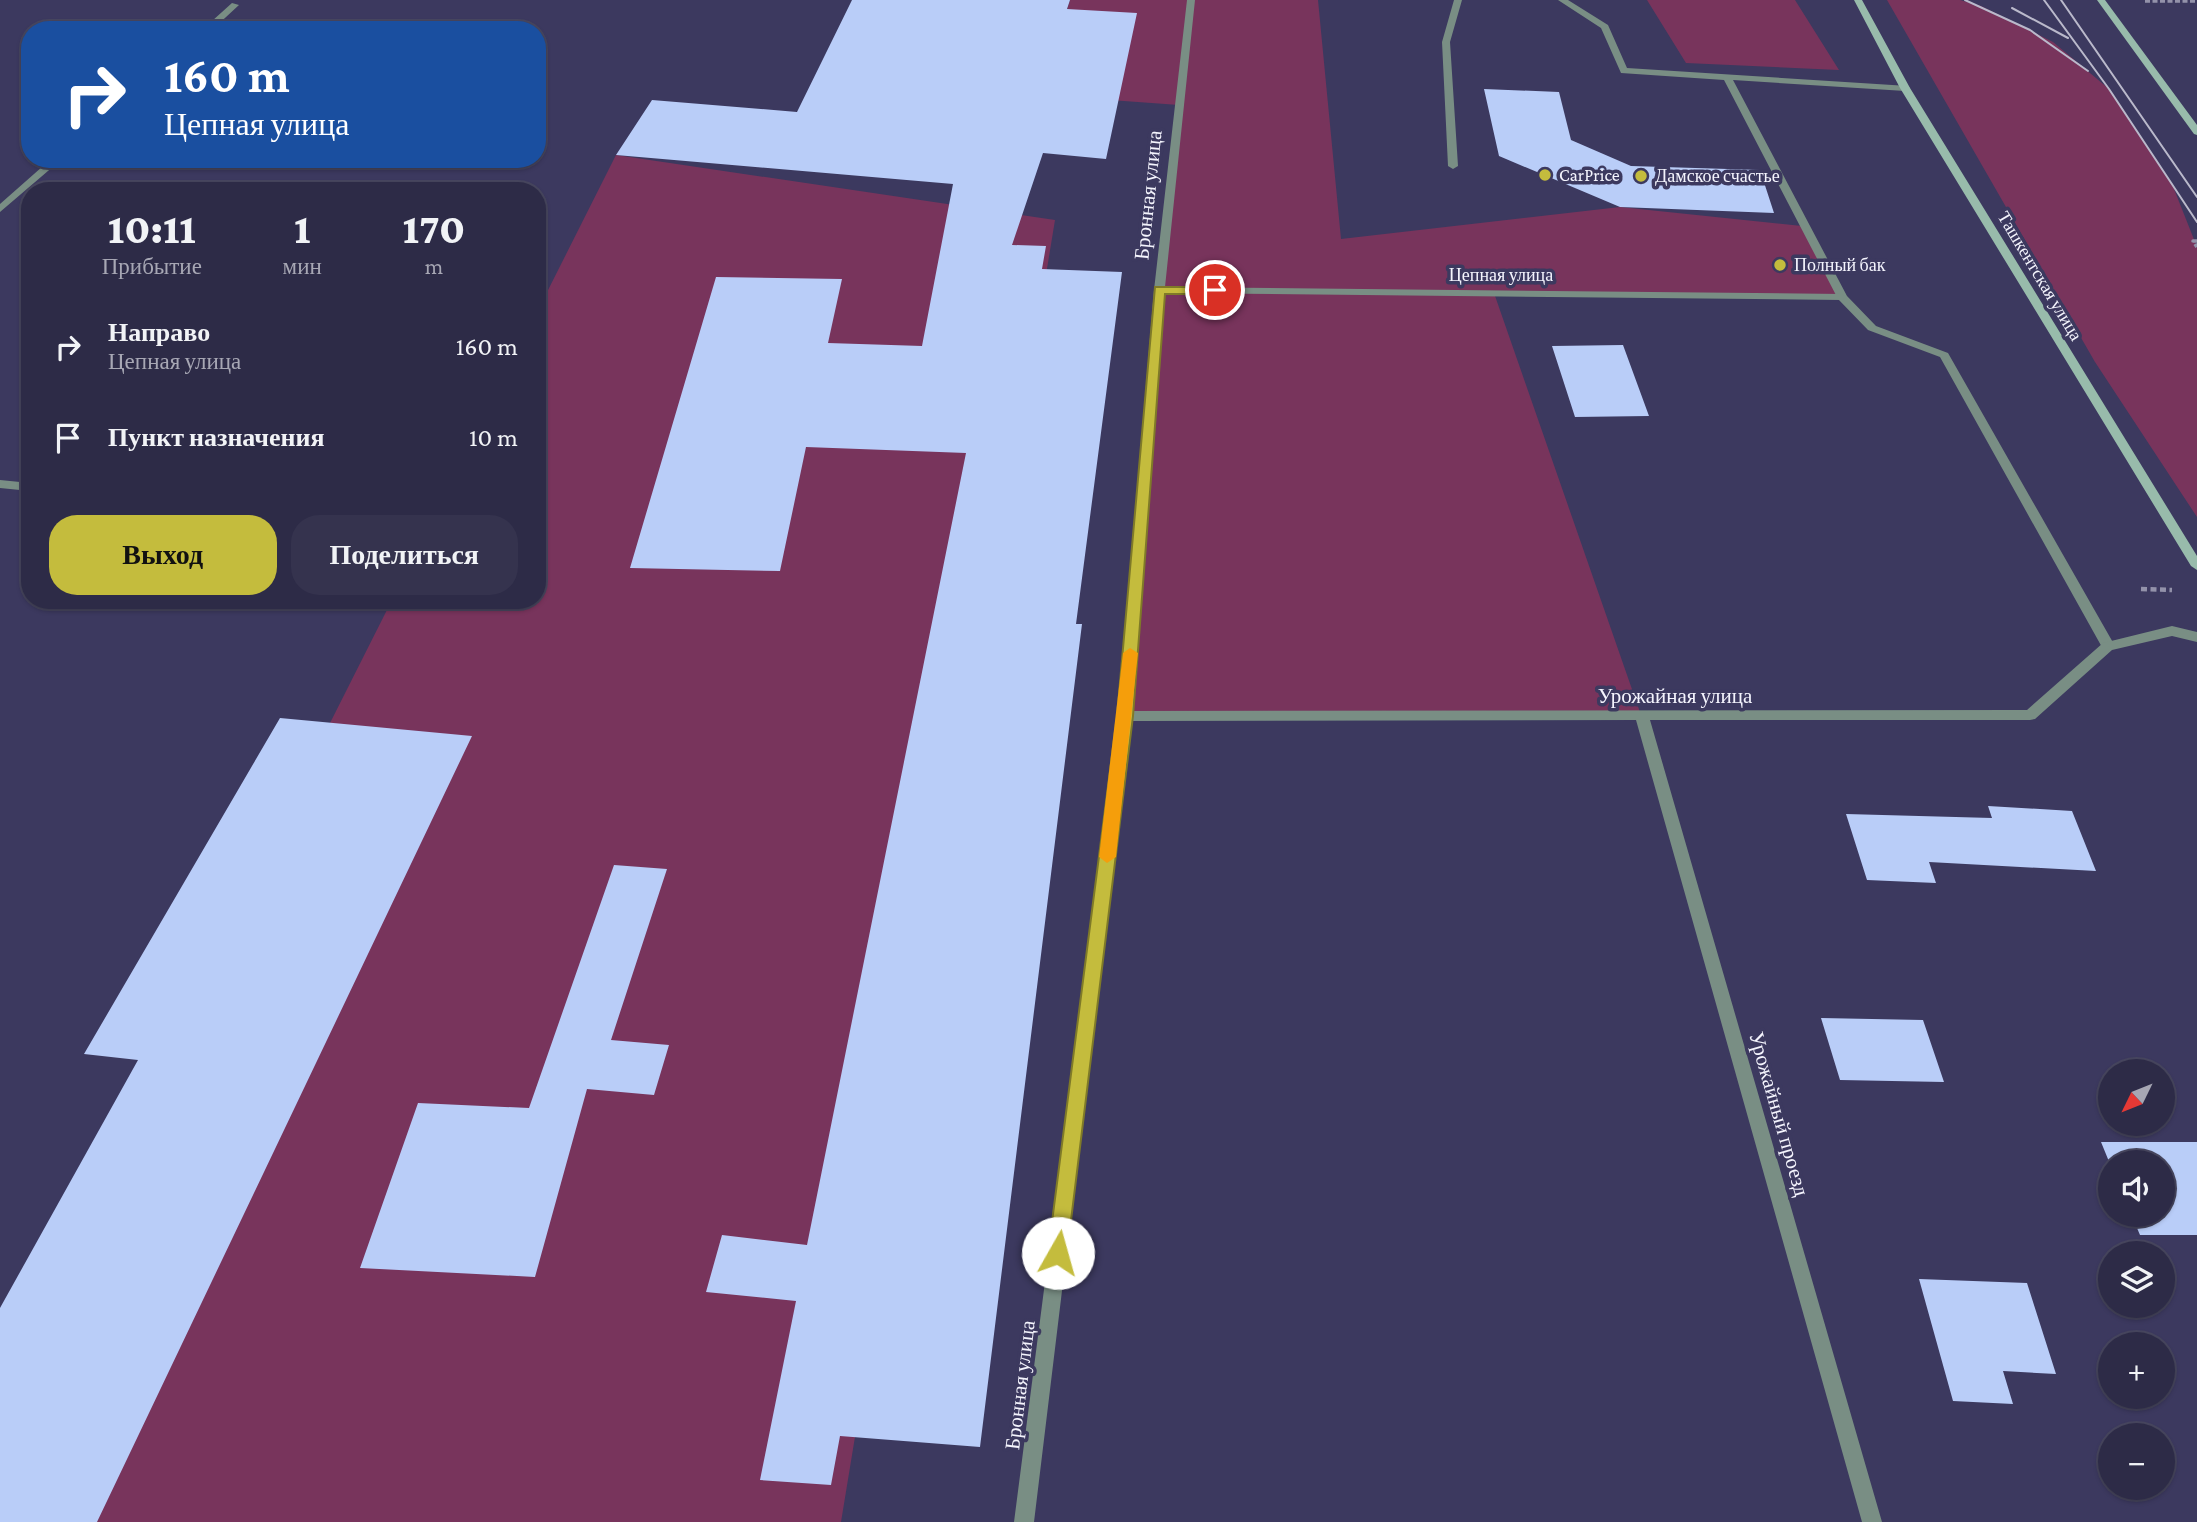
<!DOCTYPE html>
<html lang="ru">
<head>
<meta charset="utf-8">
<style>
  body { margin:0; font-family:"Crimson Pro",serif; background:#35334e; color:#f1f3f6; height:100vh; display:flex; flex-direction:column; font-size:26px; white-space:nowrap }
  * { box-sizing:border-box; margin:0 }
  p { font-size:23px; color:#a7a7b4 }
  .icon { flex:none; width:38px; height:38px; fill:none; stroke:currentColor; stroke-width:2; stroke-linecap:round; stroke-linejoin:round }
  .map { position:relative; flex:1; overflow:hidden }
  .panel { position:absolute; left:21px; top:182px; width:525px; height:427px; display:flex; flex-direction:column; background:#2d2b47; border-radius:28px; box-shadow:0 2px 5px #0004,0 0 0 2px #484760 }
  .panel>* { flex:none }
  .top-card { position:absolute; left:21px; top:21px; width:525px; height:147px; border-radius:28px; box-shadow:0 2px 5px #0004,0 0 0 2px #484760; background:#1a4fa0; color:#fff; overflow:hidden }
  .needle { width:46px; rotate:227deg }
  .fabs { position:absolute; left:2098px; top:1059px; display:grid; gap:14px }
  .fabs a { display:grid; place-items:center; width:77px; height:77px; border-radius:50%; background:#2d2b47; box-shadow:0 2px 5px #0004,0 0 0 2px #484760; font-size:35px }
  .pin { position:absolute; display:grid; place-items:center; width:60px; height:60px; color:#fff; margin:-30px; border:4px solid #fff; border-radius:50%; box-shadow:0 2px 7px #0007 }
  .me { position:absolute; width:77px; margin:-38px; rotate:7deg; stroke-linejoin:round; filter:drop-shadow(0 0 5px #0008) }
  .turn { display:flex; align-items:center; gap:24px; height:147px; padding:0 28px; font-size:32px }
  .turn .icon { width:91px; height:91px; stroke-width:2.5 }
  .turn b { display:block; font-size:49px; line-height:60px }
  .eta { display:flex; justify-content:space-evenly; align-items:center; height:119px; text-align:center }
  .eta b { font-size:42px; font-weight:800; line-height:49px }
  .action { display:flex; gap:14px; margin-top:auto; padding:14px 28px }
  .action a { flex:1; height:80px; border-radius:28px; background:#c4bc3d; color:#111; font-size:28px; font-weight:800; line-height:80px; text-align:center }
  .action a+a { background:#35334e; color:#f1f3f6 }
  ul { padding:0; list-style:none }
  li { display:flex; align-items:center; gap:21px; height:91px; padding:0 28px }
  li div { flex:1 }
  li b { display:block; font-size:26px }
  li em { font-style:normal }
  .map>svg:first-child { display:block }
  .green { fill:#78345c }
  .building { fill:#b9cdf8 }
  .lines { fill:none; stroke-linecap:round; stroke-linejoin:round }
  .path-far1 { stroke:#9392aa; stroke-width:3.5; stroke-dasharray:5 2.5; stroke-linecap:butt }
  .path { stroke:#9392aa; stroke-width:4.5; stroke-dasharray:6 3.5; stroke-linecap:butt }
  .lane { fill:#798e84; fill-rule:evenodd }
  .street { fill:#798e84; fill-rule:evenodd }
  .secondary { fill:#98bbab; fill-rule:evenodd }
  .tram { stroke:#bab9cb; stroke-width:2 }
  .route { fill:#c4bc3d; stroke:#7f7a28; stroke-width:2 }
  .slow { fill:#f59e0b }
  .poi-dot { fill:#c4bc3d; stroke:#3c395f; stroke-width:2.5 }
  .labels { text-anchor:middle; stroke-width:7; stroke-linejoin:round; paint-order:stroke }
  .far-poi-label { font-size:18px; fill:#f4f4fd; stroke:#3c395f; text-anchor:start }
  .far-street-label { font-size:18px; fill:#f4f4fd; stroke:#3c395f }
  .street-label { font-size:21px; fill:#f4f4fd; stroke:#3c395f }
</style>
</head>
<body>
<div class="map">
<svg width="2197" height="1522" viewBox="0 0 2197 1522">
  <rect width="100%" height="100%" fill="#3c395f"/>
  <path class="green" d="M1070,0h248l23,239 279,-32 182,19 40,71 -348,-4 148,425 -517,-2 54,-611 -138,-10z
    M1647,0h148l44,70 -153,-7z
    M1887,0h73l21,6 72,36 56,47 63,95 25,63v270l-102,-155z
    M616,155l439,65 -214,1302h-841v-144l392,-778h145v-288z"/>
  <path class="building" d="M852,0h218l-3,9 70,4 -31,146 -63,-6 -31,92 34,1 -4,23 80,3 -46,352h6l-102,823 -140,-11 -9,49 -71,-5 36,-179 -90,-9 16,-57 85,10 159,-792 -160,-6 -26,124 -150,-3 86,-291 126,2 -14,64 94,3 31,-162 -337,-29 36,-55 145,12z
    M1484,89l75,3 12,48 60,26 129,4 14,43 -154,-6 -121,-51z
    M1623,345l26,71 -74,1 -23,-71z
    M280,718l192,18 -375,786h-97v-214l138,-248 -54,-6z
    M1988,806l84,5 24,60 -167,-9 7,21 -69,-3 -21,-66 146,4z
    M614,865l53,4 -56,171 58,5 -15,50 -67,-6 -52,188 -175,-9 58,-165 111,5z
    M1821,1018l102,2 21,62 -104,-2z
    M2101,1142h96v93h-57l-9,-21h32v-52l-53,2z
    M1919,1279l108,4 29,91 -53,-3 10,33 -60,-3z"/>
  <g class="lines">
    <path class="path-far1" d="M2145,1h52
      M2197,241h-4l4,6"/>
    <path class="path" d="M2141,589l31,1"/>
    <path class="lane" d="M1454,0h8l-12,42 8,124 -5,3 -5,-3 -6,-124z
      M1558,0h10l40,25 19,43 281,18 2,2 -5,3 -172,-11 114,216 29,30 72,27 167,293 -2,3h-10l-163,-292 -72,-27 -30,-31 -114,-219 -103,-7 -20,-45z
      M232,3l7,2 -27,25h-10z
      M51,159h11l-62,53v-8z
      M0,480l30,3v8l-30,-3z"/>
    <path class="street" d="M1187,0h8l-30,287 677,7 5,3 -5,3 -678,-7 -32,418 895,-1 76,-67 69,-17 25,6v10l-25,-6 -60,14 -77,69 -5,1h-380l232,802h-20l-226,-802 -505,1 -97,801h-20l104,-806 36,-426z"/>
    <path class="secondary" d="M1854,0h8l48,88 287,468v14l-6,-4 -291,-478z
      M2097,0h8l92,125v10l-3,-1z"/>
    <path class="tram" d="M1965,0l65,30 58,41
      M2044,0l65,89 88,133
      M2061,0l136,197
      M2012,8l56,30"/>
  </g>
  <path class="route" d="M1155,287h60l6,3 -6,4h-50l-32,422 -66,537 -2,7 -7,3 -7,-3 -3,-7 69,-537z"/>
  <path class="slow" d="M1130,648l8,5 -22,204 -9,6 -8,-6 24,-204z"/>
  <g class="poi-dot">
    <circle cx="1545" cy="175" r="7"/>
    <circle cx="1641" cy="176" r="7"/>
    <circle cx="1780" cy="265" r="7"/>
  </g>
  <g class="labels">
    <g class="far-poi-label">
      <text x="1559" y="181">CarPrice</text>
      <text x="1655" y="182">Дамское счастье</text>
      <text x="1794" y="271">Полный бак</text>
    </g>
    <g class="far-street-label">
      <text x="1501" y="281">Цепная улица</text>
      <text transform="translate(2040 276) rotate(59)" y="6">Ташкентская улица</text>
    </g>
    <g class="street-label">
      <text transform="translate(1148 195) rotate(-84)" y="7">Бронная улица</text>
      <text x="1675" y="703">Урожайная улица</text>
      <text transform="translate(1779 1114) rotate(74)" y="7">Урожайный проезд</text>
      <text transform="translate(1020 1385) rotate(-83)" y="7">Бронная улица</text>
    </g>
  </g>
</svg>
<div class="fabs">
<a><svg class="needle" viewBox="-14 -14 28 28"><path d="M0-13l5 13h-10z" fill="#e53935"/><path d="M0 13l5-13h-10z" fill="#a7a7b4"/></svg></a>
<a><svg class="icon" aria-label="sound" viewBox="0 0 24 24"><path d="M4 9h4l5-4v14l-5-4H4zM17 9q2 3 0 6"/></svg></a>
<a><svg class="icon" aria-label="layers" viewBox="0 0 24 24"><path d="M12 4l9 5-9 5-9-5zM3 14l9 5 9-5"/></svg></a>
<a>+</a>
<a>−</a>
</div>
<div class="pin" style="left:1215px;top:290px;background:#d93025"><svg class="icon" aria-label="arrive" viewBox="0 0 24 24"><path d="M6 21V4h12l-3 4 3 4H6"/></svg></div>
<svg class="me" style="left:1058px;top:1253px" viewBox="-20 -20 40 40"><circle r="19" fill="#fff"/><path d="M0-13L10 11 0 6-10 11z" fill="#c4bc3d"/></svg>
<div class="top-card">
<div class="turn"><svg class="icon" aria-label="right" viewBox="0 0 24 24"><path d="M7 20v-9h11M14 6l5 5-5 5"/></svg><div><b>160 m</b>Цепная улица</div></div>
</div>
<section class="panel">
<div class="eta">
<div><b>10:11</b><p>Прибытие</p></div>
<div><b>1</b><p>мин</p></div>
<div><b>170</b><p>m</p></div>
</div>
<ul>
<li><svg class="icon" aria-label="right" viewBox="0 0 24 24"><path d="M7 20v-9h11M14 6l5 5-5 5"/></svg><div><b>Направо</b><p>Цепная улица</p></div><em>160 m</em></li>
<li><svg class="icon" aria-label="arrive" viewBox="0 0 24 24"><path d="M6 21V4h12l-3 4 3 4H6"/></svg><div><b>Пункт назначения</b></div><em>10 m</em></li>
</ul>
<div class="action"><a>Выход</a><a>Поделиться</a></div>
</section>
</div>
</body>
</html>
